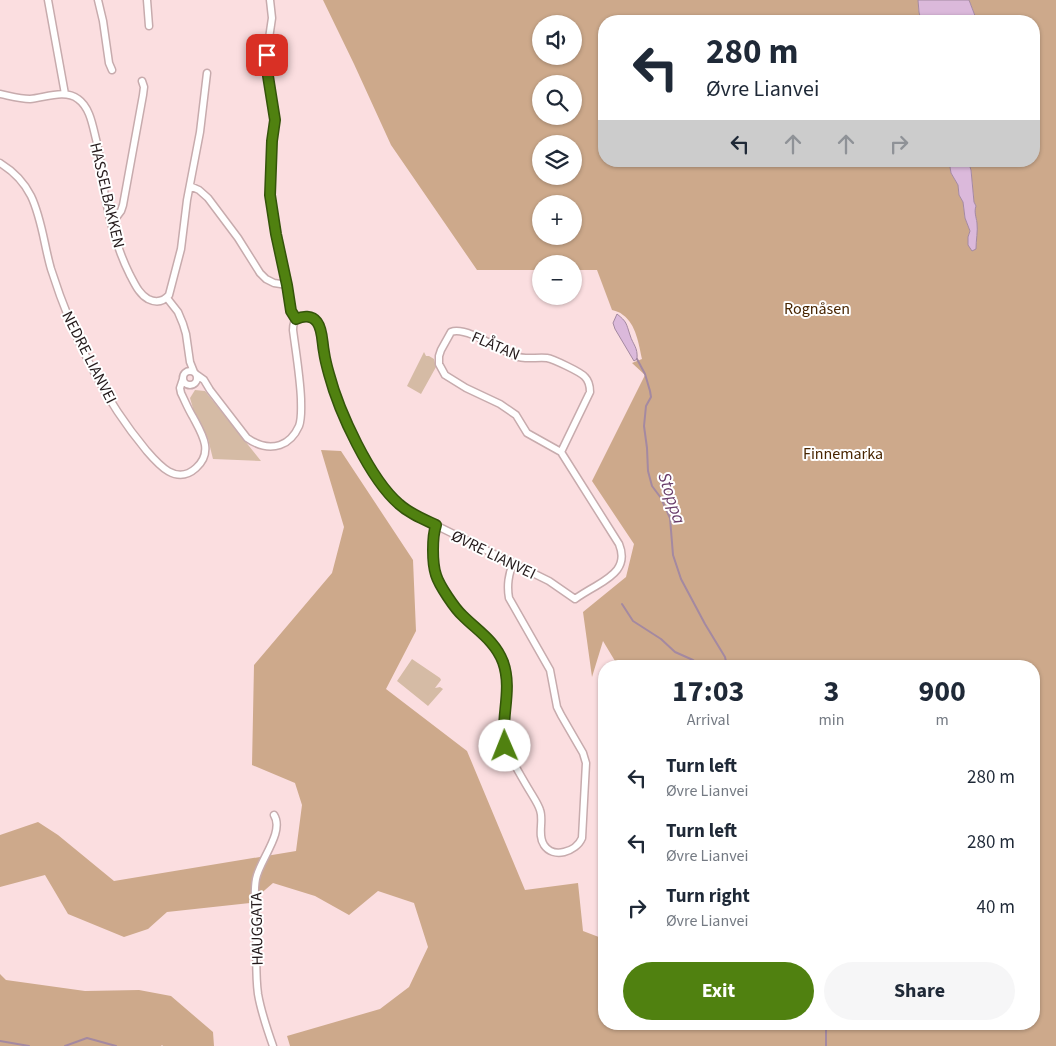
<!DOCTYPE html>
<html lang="en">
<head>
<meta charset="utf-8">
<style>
  body { margin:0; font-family:"Source Sans 3",sans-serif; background:#f6f6f7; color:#1f2937; height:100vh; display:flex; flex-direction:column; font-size:19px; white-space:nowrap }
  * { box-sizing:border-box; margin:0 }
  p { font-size:16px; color:#747a83 }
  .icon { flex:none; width:28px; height:28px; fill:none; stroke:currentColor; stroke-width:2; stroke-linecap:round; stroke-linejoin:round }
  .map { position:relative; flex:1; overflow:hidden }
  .sheet { position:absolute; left:598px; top:660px; width:442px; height:370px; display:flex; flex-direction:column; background:#fff; border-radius:20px; box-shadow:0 1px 4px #0004 }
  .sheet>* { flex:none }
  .banner { position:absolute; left:598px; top:15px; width:442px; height:152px; border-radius:20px; box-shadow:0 1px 4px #0004; background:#fff; color:#1f2937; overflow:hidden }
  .tools { position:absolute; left:532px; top:15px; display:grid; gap:10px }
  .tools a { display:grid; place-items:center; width:50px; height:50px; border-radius:50%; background:#fff; box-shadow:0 1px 4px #0004; font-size:25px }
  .pin { position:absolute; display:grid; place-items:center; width:42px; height:42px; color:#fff; margin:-21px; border-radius:10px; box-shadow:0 2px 8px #0006 }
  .me { position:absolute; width:55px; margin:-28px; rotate:359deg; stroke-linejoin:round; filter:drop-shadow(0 0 4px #0008) }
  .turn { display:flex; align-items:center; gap:18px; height:105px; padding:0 25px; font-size:22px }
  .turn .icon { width:65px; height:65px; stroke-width:2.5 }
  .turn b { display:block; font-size:35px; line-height:42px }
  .lanes { display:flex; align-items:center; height:48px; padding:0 25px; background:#0003; justify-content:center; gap:25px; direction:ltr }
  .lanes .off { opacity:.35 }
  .eta { display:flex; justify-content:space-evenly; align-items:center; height:85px; text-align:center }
  .eta b { font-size:30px; font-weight:700; line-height:35px }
  .button { display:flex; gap:10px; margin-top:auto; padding:10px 25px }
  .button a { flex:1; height:58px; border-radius:30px; background:#508110; color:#fff; font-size:20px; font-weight:700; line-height:58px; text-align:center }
  .button a+a { background:#f6f6f7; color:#1f2937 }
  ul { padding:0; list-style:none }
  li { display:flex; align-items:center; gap:15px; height:65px; padding:0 25px }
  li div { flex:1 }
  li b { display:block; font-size:19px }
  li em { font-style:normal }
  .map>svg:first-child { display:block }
  .green { fill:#d5bba5 }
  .forest { fill:#cda98b; fill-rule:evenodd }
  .water { fill:#dbb9db; stroke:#a489a1 }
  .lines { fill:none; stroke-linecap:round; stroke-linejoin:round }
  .stream { stroke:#a489a1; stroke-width:2 }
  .minor-casing { stroke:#c7abad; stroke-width:9 }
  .minor { stroke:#fff; stroke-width:6 }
  .route-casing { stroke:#34540a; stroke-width:12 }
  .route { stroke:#508110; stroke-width:9 }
  .labels { text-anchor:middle; stroke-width:4; stroke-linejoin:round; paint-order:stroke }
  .street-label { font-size:16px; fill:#23191a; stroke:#fff }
  .park-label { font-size:16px; fill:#482500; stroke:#fff }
  .water-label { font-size:18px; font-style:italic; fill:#693d6a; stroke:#fff }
</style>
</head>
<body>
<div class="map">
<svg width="1056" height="1046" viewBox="0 0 1056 1046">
  <rect width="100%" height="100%" fill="#fbdee0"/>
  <path class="green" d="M424,352l2,4h3l5,3 2,8 -15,27 -14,-8z
    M195,390l10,1 56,70 -48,-2 -5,-20 -14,-27 -4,-14z
    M412,659l28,19 1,2 -6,8 5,-1 3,2 -15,17 -31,-25z"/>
  <path class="forest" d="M323,0h595l1,12 2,9h-317v140h345l2,12 7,12 1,10 4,7 2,16 5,13 -2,6 8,11 1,-26 -3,-12 2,-4 -2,-4 -3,-32 -3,-9h66v-140h-57l-8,-21h87v1046h-766l-3,-10 93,-27 29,-22 19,-40 -14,-44 -36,-12 -29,24 -34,-19 -42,-13 -23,20 -83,9 -19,17 -24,8 -56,-23 -23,-39 -45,12v-52l38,-13 20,13 56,46 182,-30 6,-46 -7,-22 -43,-18 2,-100 78,-92 12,-46 -23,-77 20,1 72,109 3,71 -30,58 81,62 58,139 53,-7 5,48 21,8v85h430v-358h-416l-15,-25 -11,36 -9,-65 43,-35 8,-33 -42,-63 53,-106 -13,-12 10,-4c-3,-14 -6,-35 -19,-44 -3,-3 -8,-4 -11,-5l-15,-40h-23v-6h-33v6h-64l-86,-125 -37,-81zM541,24h33v32h-33zM541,84h33v32h-33zM541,144h33v32h-33zM541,204h33v32h-33z
    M0,974l6,6 79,11 54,-1 32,6 42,36 1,14h-51l-1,-1 -1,1h-161z"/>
  <path class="water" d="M918,0h51l8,21h-56l-2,-9z
    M949,161h19l3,9 3,32 2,4c-2,6 0,10 1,17 1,8 -1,17 -1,26l-4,2 -4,-6v-8l2,-6 -5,-13 -2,-16 -4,-7 -1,-10 -7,-12z
    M617,314c10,8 9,9 13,21 3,10 8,12 7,24l-3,2 -19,-32 -2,-6z"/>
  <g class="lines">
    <path class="stream" d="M637,359l8,15 5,17 1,6 -5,9 -2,20 3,22 1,23 4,15 9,12 9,20 3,37 8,24 24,45 20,33 2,9
      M622,604l11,17 28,18 14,13 18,8 8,6
      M826,1024v22
      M0,1041l29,5
      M65,1046l22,-8 29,8"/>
    <g class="minor-casing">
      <path id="minor" d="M48,0l17,94
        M98,0l5,21 6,42 3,7
        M147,0l2,26
        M270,0l2,18 -4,27 -1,20 8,55 -3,21 -2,54 7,45 10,45 4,26 5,8
        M0,94c10,2 20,5 30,5 14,-1 35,-10 48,0 13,9 15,30 19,44 4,18 5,35 8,53 5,27 13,55 25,79 5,9 9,19 18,24 8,4 15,3 21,-4l12,-46 6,-49 13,-68 7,-59
        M0,163c13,8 24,19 31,33 11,23 13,49 20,73 21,66 51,128 95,181 12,14 30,36 50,18 18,-16 6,-34 -3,-51 -5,-8 -8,-16 -12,-24l-1,-5 3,-9
        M190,186l9,4 9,8 30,40 22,35 6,6 8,4 13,2
        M112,223l9,-12 2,-6 20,-110 1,-8 -2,-6
        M167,298l11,14 5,12 3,10 4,28 4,10
        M183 378a7 7 0 1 1 14 0a7 7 0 1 1-14 0Z
        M197,375l7,5 6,10 37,48c10,7 21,11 33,7 9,-3 15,-10 19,-19 3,-8 2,-18 2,-27 -1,-23 -5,-46 -8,-69 0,-4 1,-9 4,-11 5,-5 17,-2 20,3 6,9 5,21 7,30 1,8 3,16 5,23 10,38 37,93 63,122 6,7 14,12 21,17l136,67 26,18c7,-5 14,-9 21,-13 17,-10 32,-20 23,-42l-58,-92 -34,-19 -11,-18 -16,-11 -34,-16 -21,-13 -6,-11v-8l2,-6 10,-18c15,-6 49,18 64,24 10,4 21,1 32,2 6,1 34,14 38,19 4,4 5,9 5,15l-29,60
        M436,525l-3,10 2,36 1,6c7,13 15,28 25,38 17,16 35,27 42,49 6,18 4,35 2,53 -1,7 -2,13 -2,20 1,6 4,12 6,18 7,12 14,25 22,38 3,5 7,11 9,17 4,11 -3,25 4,35 9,14 32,7 38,-7l4,-75 -3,-10 -22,-38 -4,-8 -7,-37 -41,-72c-2,-11 -1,-25 5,-35
        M273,1046c-6,-17 -12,-34 -15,-52 -3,-21 -1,-43 -2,-65 0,-16 -3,-34 0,-50 3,-18 29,-47 18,-64"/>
    </g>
    <use href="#minor" class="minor"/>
  </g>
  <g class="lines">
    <g class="route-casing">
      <path id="route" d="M267,55l1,21 7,44 -3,21 -2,54 6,39 11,51 4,26 5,8c7,-3 16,-4 21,3 6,8 5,21 7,30 1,7 3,15 5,22 10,38 41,105 70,130 11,10 24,15 37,21 -4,12 -4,38 0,50 3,10 19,34 27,41 15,15 32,25 40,46 10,28 -3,56 2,84"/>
    </g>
    <use href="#route" class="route"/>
  </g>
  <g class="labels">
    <g class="street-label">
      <text transform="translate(108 195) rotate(77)" y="6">HASSELBAKKEN</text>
      <text transform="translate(496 345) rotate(23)" y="6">FLÅTAN</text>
      <text transform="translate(90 357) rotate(63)" y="6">NEDRE LIANVEI</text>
      <text transform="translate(494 554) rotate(26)" y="6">ØVRE LIANVEI</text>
      <text transform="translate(256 929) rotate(-91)" y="6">HAUGGATA</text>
    </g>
    <g class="park-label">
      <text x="817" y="314">Rognåsen</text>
      <text x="843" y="459">Finnemarka</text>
    </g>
    <g class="water-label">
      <text transform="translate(672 498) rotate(72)" y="6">Stoppa</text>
    </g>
  </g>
</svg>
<div class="tools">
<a><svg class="icon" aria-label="sound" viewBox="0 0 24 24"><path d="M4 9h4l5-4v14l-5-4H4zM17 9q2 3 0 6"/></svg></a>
<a><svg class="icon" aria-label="search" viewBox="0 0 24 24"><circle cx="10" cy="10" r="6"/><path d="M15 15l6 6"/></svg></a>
<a><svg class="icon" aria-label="layers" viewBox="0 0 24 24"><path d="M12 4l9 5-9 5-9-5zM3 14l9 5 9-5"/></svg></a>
<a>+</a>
<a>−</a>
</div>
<div class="pin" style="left:267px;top:55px;background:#d93025"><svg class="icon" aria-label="arrive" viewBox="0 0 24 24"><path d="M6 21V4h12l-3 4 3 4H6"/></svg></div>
<svg class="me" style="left:505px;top:746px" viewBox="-20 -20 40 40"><circle r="19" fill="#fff"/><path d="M0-13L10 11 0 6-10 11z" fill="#508110"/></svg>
<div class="banner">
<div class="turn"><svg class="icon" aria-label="left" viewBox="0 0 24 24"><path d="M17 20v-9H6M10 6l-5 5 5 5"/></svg><div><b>280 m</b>Øvre Lianvei</div></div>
<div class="lanes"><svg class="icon" aria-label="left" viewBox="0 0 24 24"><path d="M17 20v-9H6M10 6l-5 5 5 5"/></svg><svg class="icon off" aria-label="ahead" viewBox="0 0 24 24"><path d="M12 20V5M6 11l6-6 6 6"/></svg><svg class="icon off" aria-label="ahead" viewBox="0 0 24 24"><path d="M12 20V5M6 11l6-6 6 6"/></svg><svg class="icon off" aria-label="right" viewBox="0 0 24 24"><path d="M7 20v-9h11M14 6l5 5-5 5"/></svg></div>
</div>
<section class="sheet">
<div class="eta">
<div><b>17:03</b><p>Arrival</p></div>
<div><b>3</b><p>min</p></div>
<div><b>900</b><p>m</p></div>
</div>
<ul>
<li><svg class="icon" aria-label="left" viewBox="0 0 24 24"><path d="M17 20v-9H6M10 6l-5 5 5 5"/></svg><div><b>Turn left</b><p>Øvre Lianvei</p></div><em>280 m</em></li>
<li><svg class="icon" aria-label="left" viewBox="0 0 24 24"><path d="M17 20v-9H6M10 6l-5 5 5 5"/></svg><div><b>Turn left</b><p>Øvre Lianvei</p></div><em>280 m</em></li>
<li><svg class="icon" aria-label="right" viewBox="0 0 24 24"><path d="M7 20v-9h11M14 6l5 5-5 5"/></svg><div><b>Turn right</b><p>Øvre Lianvei</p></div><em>40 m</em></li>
</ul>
<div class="button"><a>Exit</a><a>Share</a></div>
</section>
</div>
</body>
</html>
